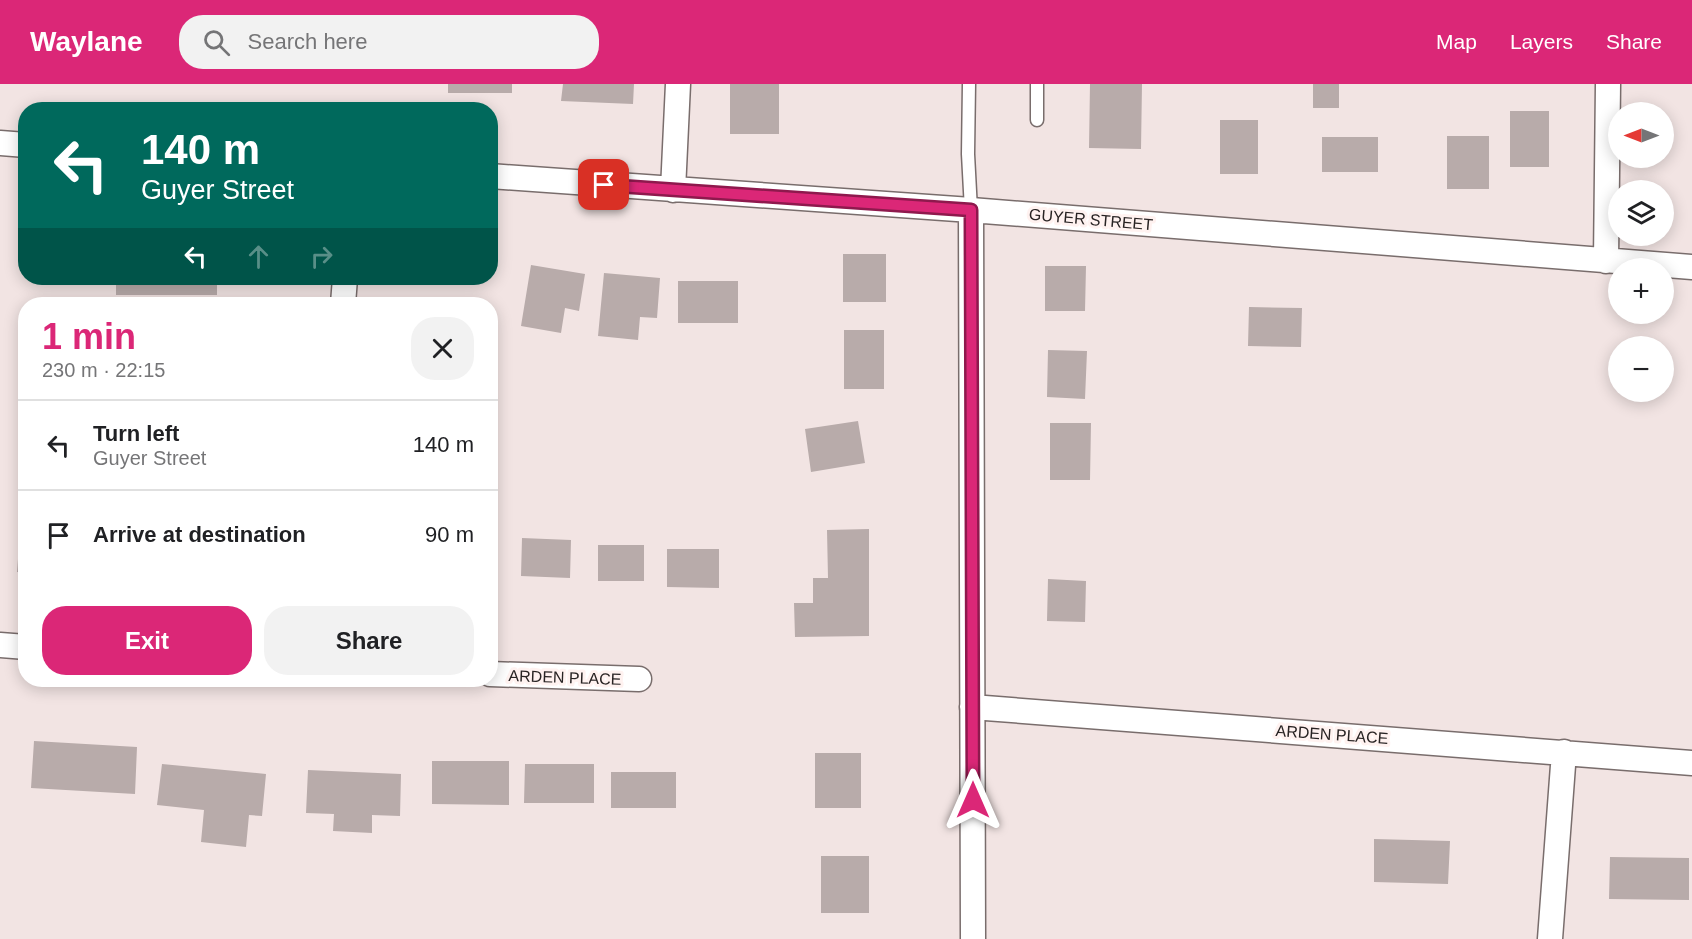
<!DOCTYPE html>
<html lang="en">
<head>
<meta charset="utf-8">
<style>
  body { margin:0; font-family:Arial,sans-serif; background:#f2f2f2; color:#202124; height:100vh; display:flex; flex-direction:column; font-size:22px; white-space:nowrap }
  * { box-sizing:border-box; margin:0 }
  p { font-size:20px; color:#757577 }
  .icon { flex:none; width:33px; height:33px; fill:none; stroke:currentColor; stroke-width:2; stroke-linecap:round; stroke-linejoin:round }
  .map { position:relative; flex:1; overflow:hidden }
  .drawer { position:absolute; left:18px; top:213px; width:480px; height:390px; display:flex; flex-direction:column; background:#fff; border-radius:24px; box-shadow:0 3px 15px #0003 }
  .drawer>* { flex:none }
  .hud { position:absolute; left:18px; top:18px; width:480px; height:183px; border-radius:24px; box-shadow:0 3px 15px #0003; background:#00695c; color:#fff; overflow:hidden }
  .needle { width:39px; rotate:270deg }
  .fabs { position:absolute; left:1608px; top:18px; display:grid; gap:12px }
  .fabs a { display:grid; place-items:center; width:66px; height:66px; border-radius:50%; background:#fff; box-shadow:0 3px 15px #0003; font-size:30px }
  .pin { position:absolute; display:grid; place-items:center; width:51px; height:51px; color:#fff; margin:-26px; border-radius:12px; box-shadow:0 3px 9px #0006 }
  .me { position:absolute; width:66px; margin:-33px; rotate:0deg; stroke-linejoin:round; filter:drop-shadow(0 0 4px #0008) }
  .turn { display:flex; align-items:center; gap:21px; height:126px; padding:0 24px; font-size:27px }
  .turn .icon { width:78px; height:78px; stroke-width:2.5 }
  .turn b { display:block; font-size:42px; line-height:51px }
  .lanes { display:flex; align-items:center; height:57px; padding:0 24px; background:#0003; justify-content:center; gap:30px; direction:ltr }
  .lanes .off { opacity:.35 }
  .round { display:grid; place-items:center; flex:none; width:63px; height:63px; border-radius:24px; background:#f2f2f2 }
  .head { display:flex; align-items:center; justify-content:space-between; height:102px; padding:0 24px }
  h1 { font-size:36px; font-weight:700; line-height:45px; color:#db2777 }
  .primary-button { display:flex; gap:12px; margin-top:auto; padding:12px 24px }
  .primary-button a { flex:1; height:69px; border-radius:24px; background:#db2777; color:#fff; font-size:24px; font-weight:700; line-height:69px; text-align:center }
  .primary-button a+a { background:#f2f2f2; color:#202124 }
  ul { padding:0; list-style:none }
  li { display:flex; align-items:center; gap:18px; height:90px; padding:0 24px; border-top:2px solid #e0e0e0 }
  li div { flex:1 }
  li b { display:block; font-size:22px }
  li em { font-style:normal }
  header { display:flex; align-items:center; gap:36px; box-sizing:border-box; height:84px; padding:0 30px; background:#db2777; color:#fff }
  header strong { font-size:28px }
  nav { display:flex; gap:33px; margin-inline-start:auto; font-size:21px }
  .search { width:420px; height:54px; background:#f2f2f2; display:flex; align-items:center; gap:15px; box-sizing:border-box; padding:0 21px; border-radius:24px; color:#757577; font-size:22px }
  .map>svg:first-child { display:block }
  .building { fill:#b8abaa }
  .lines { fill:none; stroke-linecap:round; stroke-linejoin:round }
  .lane-casing { stroke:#796d6c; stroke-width:15 }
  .street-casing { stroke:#796d6c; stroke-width:27 }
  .lane { stroke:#fff; stroke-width:12 }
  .street { stroke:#fff; stroke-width:24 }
  .route-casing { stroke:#8e194d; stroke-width:15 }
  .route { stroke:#db2777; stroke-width:10 }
  .labels { text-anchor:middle; stroke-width:6; stroke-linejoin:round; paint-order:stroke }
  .street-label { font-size:16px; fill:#282323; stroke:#fff2f0 }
</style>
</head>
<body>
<header>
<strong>Waylane</strong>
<div class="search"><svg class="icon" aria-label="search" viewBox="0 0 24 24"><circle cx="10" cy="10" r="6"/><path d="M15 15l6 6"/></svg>Search here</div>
<nav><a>Map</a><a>Layers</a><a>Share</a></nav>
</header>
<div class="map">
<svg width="1692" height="855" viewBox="0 0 1692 855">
  <rect width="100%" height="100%" fill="#f2e4e3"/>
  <path class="building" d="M448,0h64v9h-64z
    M563,0h71l-1,20 -72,-3z
    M730,0h49v50h-49z
    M1090,0h52l-1,65 -52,-1z
    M1313,0h26v24h-26z
    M1510,27h39v56h-39z
    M1220,36h38v54h-38z
    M1447,52h42v53h-42z
    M1322,53h56v35h-56z
    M843,170h43v48h-43z
    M531,181l54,9 -6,37 -14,-3 -4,25 -40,-7z
    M1045,182h41l-1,45h-40z
    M604,189l56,5 -3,40 -17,-1 -2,23 -40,-4z
    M116,194h101v17h-101z
    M678,197h60v42h-60z
    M1249,223l53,1 -1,39 -53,-1z
    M844,246h40v59h-40z
    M1048,266l39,1 -2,48 -38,-2z
    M858,337l7,42 -54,9 -6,-43z
    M1050,339h41l-1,57h-40z
    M869,445v107l-74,1 -1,-34h19v-25h15l-1,-48z
    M20,449h6v40l-9,-1z
    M522,454l49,2 -1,38 -49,-2z
    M598,461h46v36h-46z
    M667,465h52v39l-52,-1z
    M1048,495l38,2 -1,41 -38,-1z
    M34,657l103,6 -2,47 -104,-6z
    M815,669h46v55h-46z
    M432,677h77v44l-77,-1z
    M162,680l104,10 -4,42 -13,-1 -3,32 -45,-5 3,-32 -47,-5z
    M525,680h69v39h-70z
    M308,686l93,4 -1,42 -28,-1v18l-39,-2 1,-17 -28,-1z
    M611,688h65v36h-65z
    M1374,755l76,2 -2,43 -74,-2z
    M821,772h48v57h-48z
    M1610,773l79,1v42l-80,-1z"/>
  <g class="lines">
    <g class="lane-casing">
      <path id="lane" d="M969,0l-1,70 3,56
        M1037,36v-36"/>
    </g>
    <g class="street-casing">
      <path id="street" d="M0,59l26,2
        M490,92l481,34 721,57
        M673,106l5,-106
        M971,126l2,729
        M1606,177l2,-177
        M343,220l2,-26
        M0,561l26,2
        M490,590l149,5
        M972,623l720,56
        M1550,855l14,-187"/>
    </g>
    <use href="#lane" class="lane"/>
    <use href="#street" class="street"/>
  </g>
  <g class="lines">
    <g class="route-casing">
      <path id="route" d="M604,101l367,25 2,590"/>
    </g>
    <use href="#route" class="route"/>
  </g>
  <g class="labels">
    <g class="street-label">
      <text transform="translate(1091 135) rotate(5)" y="6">GUYER STREET</text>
      <text transform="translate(565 593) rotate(2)" y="6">ARDEN PLACE</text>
      <text transform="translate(1332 650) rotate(4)" y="6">ARDEN PLACE</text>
    </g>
  </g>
</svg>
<div class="fabs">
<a><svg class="needle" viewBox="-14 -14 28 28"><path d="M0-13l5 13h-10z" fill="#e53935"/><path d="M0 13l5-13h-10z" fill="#757577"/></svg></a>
<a><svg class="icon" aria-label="layers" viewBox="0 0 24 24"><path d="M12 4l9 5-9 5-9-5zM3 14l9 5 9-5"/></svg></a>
<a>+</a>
<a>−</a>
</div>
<div class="pin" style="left:604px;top:101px;background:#d93025"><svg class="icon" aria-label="arrive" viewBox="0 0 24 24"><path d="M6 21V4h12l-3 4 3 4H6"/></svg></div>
<svg class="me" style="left:973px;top:716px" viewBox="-20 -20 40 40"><path d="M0-17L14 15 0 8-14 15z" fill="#db2777" stroke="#fff" stroke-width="4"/></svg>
<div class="hud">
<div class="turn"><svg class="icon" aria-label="left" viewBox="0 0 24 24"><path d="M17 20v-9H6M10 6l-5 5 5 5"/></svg><div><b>140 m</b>Guyer Street</div></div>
<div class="lanes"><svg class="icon" aria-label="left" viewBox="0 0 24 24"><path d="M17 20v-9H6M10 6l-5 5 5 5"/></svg><svg class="icon off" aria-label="ahead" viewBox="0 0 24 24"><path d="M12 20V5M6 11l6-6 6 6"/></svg><svg class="icon off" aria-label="right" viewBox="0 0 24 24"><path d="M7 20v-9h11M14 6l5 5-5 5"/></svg></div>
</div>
<section class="drawer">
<div class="head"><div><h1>1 min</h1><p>230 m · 22:15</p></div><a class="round"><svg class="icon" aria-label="close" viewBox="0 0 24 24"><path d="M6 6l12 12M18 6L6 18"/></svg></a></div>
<ul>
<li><svg class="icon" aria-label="left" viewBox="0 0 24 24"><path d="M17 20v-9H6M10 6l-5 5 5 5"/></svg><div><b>Turn left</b><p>Guyer Street</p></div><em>140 m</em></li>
<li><svg class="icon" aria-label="arrive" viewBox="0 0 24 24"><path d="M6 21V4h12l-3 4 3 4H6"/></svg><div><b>Arrive at destination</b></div><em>90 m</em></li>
</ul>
<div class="primary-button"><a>Exit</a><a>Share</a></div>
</section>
</div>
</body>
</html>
